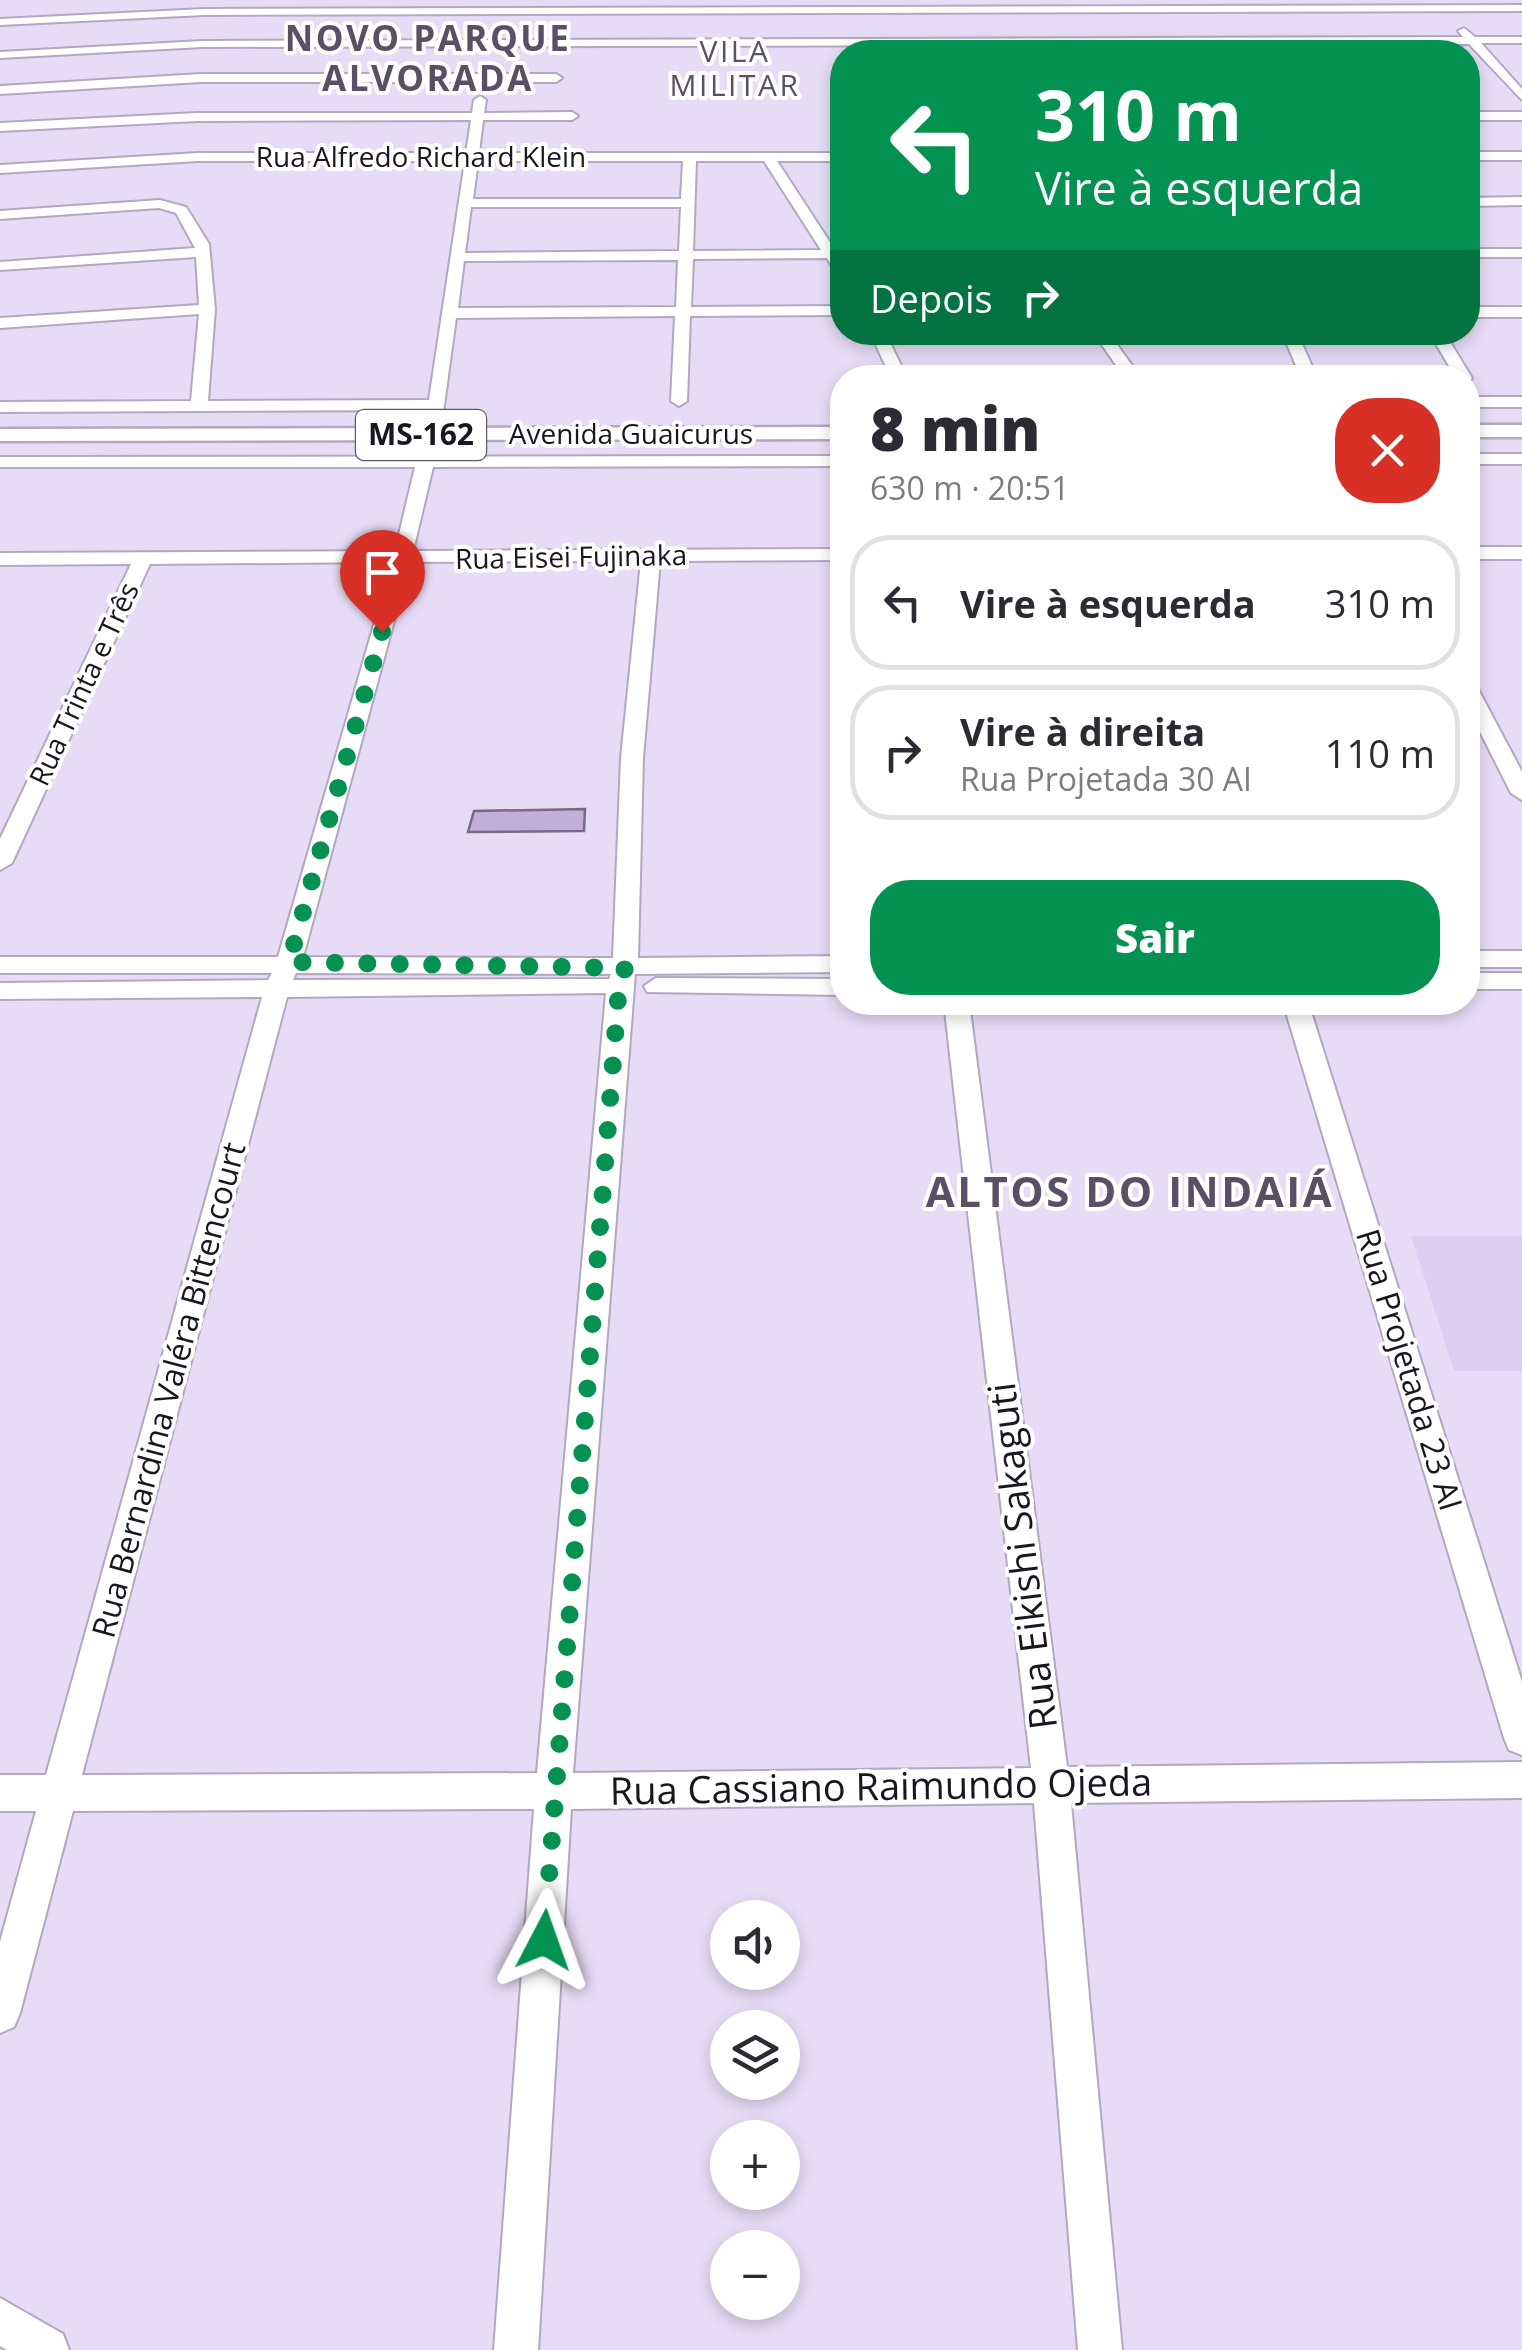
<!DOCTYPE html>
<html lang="pt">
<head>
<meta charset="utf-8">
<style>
  body { margin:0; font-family:"Open Sans",sans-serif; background:#f2f2f3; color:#2b2b33; height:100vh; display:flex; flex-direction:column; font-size:38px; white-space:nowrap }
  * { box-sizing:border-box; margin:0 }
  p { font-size:32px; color:#7c7c81 }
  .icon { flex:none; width:55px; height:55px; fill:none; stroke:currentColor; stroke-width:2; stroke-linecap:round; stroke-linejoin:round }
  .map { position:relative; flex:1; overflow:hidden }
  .sheet { position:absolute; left:830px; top:365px; width:650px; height:650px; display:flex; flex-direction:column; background:#fff; border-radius:40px; box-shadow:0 5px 15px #0003 }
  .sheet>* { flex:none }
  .banner { position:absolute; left:830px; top:40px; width:650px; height:305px; border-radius:40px; box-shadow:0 5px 15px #0003; background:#049251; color:#fff; overflow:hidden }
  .buttons { position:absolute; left:710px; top:1900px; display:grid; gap:20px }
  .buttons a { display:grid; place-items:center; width:90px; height:90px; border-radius:50%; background:#fff; box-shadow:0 5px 15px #0003; font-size:50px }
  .pin { position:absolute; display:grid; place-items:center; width:85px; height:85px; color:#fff; margin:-102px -42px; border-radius:50% 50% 50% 0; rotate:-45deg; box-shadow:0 0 10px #0007 }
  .pin .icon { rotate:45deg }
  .me { position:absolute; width:110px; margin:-55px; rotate:4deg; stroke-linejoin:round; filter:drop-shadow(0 0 8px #0008) }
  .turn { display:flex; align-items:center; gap:35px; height:210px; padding:0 40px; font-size:45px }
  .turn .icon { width:130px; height:130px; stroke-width:2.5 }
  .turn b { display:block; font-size:70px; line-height:85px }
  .then { display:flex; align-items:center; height:95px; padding:0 40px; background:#0003; gap:20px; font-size:38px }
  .round { display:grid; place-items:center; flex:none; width:105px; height:105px; border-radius:40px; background:#f2f2f3 }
  .head { display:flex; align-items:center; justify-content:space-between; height:170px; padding:0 40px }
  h1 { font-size:60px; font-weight:800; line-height:75px }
  .cta { display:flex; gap:20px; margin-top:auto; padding:20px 40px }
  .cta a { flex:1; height:115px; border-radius:40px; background:#049251; color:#fff; font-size:40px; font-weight:800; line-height:115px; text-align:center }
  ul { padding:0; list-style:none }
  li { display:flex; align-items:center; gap:30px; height:135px; margin:0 20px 15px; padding:0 20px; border:5px solid #e1e1e2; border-radius:40px }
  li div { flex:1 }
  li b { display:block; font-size:38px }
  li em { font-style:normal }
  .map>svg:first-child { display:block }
  .built { fill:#ddcfef }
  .building { fill:#c1afda; stroke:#756c82; stroke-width:2.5 }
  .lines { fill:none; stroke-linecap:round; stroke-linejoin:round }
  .minor-casing { stroke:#b2a8c1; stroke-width:4 }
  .major-casing { stroke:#b2a8c1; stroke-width:5 }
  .minor { fill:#fff; fill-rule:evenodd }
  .major { fill:#fff; fill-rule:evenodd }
  .route { stroke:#049251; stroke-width:18; stroke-dasharray:0 32.4 }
  .labels { text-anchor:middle; stroke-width:8; stroke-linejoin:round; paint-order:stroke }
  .far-street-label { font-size:28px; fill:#1a161f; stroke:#fff }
  .far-neighbourhood-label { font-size:30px; letter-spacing:2.5px; fill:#595065; stroke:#fff }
  .shield { fill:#fff; stroke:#5f5c62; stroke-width:2.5 }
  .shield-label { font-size:30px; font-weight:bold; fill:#1a161f }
  .street-label { font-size:32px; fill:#1a161f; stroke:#fff }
  .far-district-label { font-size:35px; font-weight:bold; letter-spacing:2.5px; fill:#595065; stroke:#fff }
  .near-street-label { font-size:38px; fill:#1a161f; stroke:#fff }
  .district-label { font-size:42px; font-weight:bold; letter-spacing:2.5px; fill:#595065; stroke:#fff }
</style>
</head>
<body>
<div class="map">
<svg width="1522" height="2350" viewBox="0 0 1522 2350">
  <rect width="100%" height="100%" fill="#e7dcf6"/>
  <path class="built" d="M1411,1236h111v135h-68z"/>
  <path class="building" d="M585,809l-1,22 -116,1 6,-21z"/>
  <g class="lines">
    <g class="minor-casing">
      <path id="minor" d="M1522,5v6l-1318,4 -204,10v-6l204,-10z
        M1464,28l11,9h47v6h-41l41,46v11l-53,-56 -1267,3 -202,11v-6l202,-11 1261,-4 -5,-6z
        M201,74h355l6,4 -6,4h-355l-201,12v-8z
        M480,96l6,4 -2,13 88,-1 6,4 -6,4h-89l-4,33h363v8h-65l58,89h7v18h-9l-6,-10 -134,1 -2,48 151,-1v9l-152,1 -3,85 -8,5 -8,-5 4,-85 -219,2 -14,102 -8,5 -8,-5 1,-10 -427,2v-10l191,-1 8,-87 -199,14v-10l199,-13 -3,-48 -196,13v-8l195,-14 -19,-35 -17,-5 -159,11v-8l160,-11 26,7 23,37 6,65 -7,92 221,-1 36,-239h-267l-198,12v-8l198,-12h268l5,-33 -274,1 -197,10v-8l197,-10h275l2,-13zM478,161h205l-2,38h-208zM696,161h68l57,89 -128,1zM471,207h210l-2,44 -214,2zM678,260l-2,47 -218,1 6,-47z
        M1468,112h54v8h-54z
        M1468,152h54v8h-54z
        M1522,197v8l-54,1v-8z
        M1468,249h54v8h-54z
        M1468,307h54v10h-54z
        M870,332h15l22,46h-16z
        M1093,332h15l33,46h-16z
        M1282,332h15l20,46h-16z
        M1429,332h15l28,46 -2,3 -2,-3h-12z
        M1468,397h54v10h-54z
        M1468,454h54v10h-54z
        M842,456v10l-409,1 -20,84 429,-2v11l-182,1 -17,197 -5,200 204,-2v16l-207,2 -62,799 458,-5 -87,-766h25l98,765 455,-5v36l-451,5 51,547h-44l-44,-547 -463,6 -33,541h-44l40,-541 -461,2 -53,202 -6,14 -14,6v-91l36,-131h-36v-36h46l216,-778 -262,2v-16l268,-3 4,-7h-272v-16h278l114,-395 -242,2 -138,299 -12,7v-31l131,-275 -131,1v-12l395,-2 20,-84h-415v-10zM641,561l-20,197 -8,200 -310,-1 107,-395zM296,973l315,1 -2,5 -316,1zM606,993l-69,780 -455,2 205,-778z
        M1468,547h54v12h-54z
        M1468,683l10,6 44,83v28l-11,-7 -43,-85z
        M1468,951h54v16h-54z
        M1468,973h54v16h-54z
        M656,978l186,1v16l-195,-3 -3,-6z
        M1283,1002h25l214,680v73l-13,-5 -5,-12z
        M0,2298l63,36 6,16h-62l-7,-4z"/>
    </g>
    <g class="major-casing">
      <path id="major" d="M1468,425h54v12h-54z
        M842,427v12l-842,2v-12z"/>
    </g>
    <use href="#minor" class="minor"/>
    <use href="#major" class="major"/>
  </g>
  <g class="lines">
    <path class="route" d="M382,632l-93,330 336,6 -6,18 -75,954"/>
  </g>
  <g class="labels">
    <g class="far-street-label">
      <text x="421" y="167">Rua Alfredo Richard Klein</text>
      <text x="631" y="444">Avenida Guaicurus</text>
      <text transform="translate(571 557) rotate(-1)" y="10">Rua Eisei Fujinaka</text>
      <text transform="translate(84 684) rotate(-65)" y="10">Rua Trinta e Três</text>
    </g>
    <g class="far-neighbourhood-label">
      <text x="735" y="62">VILA<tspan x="735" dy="34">MILITAR</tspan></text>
    </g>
    <rect class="shield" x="356" y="410" width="130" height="50" rx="8"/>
    <g class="shield-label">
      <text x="421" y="445">MS-162</text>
    </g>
    <g class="street-label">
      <text transform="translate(1409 1370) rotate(73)" y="11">Rua Projetada 23 AI</text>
      <text transform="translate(169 1390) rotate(-75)" y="11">Rua Bernardina Valéra Bittencourt</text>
    </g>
    <g class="far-district-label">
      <text x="428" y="51">NOVO PARQUE<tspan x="428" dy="40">ALVORADA</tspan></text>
    </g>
    <g class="near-street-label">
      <text transform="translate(1023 1556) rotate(-97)" y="13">Rua Eikishi Sakaguti</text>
      <text transform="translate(881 1787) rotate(-1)" y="13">Rua Cassiano Raimundo Ojeda</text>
    </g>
    <g class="district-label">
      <text x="1130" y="1207">ALTOS DO INDAIÁ</text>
    </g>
  </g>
</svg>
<div class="buttons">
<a><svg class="icon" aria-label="sound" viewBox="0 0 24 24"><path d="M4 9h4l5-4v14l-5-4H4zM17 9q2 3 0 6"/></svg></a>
<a><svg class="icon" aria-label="layers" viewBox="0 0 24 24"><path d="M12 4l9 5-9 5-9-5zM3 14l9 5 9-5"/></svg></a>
<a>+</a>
<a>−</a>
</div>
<div class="pin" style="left:382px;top:632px;background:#d93025"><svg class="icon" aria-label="arrive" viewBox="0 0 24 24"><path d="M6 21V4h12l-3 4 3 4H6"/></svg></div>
<svg class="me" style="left:544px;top:1940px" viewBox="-20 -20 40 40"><path d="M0-17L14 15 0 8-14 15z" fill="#049251" stroke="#fff" stroke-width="4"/></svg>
<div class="banner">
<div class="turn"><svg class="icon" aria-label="left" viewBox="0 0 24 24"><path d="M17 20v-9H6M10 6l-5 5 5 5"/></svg><div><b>310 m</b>Vire à esquerda</div></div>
<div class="then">Depois<svg class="icon" aria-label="right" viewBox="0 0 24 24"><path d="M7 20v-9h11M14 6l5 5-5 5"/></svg></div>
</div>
<section class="sheet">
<div class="head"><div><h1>8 min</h1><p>630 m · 20:51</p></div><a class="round" style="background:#d93025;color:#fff"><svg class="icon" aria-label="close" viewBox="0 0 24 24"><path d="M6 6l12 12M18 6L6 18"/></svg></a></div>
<ul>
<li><svg class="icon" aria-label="left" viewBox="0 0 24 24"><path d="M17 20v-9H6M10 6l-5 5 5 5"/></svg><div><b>Vire à esquerda</b></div><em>310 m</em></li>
<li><svg class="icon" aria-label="right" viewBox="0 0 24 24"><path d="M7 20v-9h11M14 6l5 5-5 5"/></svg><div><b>Vire à direita</b><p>Rua Projetada 30 AI</p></div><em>110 m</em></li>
</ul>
<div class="cta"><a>Sair</a></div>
</section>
</div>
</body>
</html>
